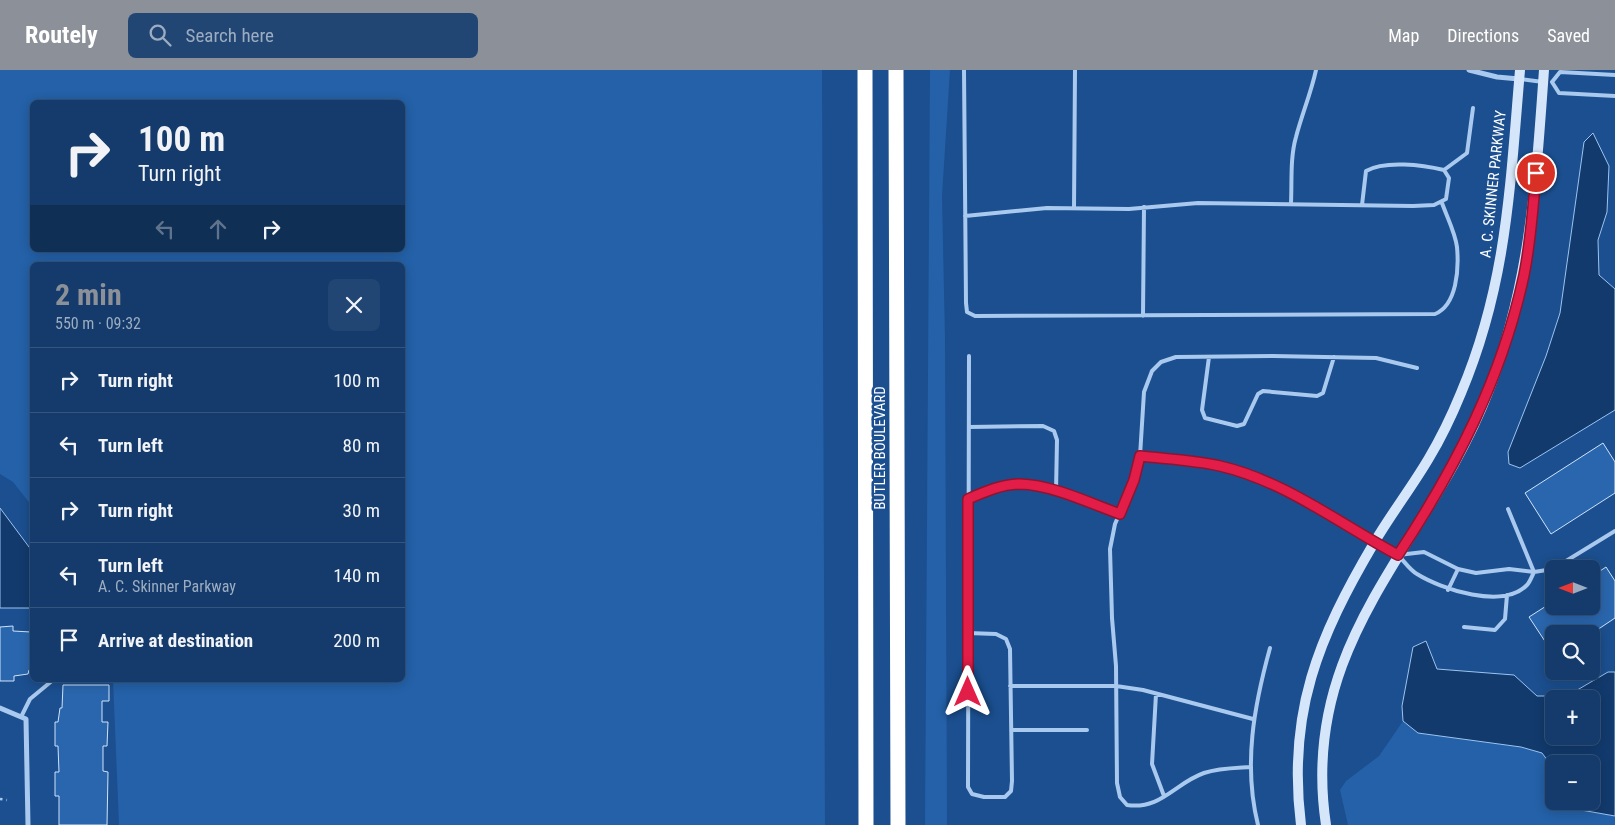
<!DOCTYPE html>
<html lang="en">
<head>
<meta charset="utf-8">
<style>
  body { margin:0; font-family:"Roboto Condensed",sans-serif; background:#214673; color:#f1f3f6; height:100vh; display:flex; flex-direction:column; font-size:19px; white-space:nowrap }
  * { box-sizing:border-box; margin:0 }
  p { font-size:16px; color:#9dadc1 }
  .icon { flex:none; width:28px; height:28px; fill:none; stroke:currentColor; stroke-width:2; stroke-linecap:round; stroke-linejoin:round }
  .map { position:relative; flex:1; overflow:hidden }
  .drawer { position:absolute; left:30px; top:192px; width:375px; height:420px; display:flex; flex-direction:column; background:#143b6b; border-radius:8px; box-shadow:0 2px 12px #0003,0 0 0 1px #33557e }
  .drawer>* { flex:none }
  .banner { position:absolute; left:30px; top:30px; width:375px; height:152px; border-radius:8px; box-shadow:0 2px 12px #0003,0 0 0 1px #33557e; background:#143b6b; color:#f1f3f6; overflow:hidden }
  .needle { width:32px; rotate:270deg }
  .controls { position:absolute; left:1545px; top:490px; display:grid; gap:10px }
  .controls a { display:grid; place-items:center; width:55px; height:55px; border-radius:8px; background:#143b6b; box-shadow:0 2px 12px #0003,0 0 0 1px #33557e; font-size:25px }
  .pin { position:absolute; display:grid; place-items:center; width:42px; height:42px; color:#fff; margin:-21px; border:2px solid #fff; border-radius:50%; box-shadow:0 1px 5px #0007 }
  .me { position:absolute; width:55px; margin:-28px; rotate:0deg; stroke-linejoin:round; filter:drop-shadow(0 0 4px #0008) }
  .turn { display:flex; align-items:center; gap:18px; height:105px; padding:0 25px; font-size:22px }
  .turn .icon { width:65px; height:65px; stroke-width:2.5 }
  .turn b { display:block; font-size:35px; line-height:42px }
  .lanes { display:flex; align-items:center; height:48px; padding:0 25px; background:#0003; justify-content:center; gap:25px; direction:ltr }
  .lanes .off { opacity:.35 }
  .round { display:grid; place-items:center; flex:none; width:52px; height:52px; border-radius:8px; background:#214673 }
  .head { display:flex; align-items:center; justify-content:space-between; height:85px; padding:0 25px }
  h1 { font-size:30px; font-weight:700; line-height:38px; color:#8c9099 }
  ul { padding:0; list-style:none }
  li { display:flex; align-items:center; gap:15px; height:65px; padding:0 25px; border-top:1px solid #33557e }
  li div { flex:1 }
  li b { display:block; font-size:19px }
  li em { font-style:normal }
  header { display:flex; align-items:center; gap:30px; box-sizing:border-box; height:70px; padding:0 25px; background:#8c9099; color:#fff }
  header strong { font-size:24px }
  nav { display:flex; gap:28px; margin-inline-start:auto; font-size:18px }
  .search { width:350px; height:45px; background:#214673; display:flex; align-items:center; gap:12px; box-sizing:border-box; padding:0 18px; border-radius:8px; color:#9dadc1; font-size:19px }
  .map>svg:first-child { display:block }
  .green { fill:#2461a8; fill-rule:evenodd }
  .water { fill:#123a6d; stroke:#9cc4f0; fill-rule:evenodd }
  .building { fill:#2a66ad; stroke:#cfe3fa }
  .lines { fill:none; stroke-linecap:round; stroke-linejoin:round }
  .path { stroke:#a9c9ee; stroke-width:2.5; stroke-dasharray:2.5 4; stroke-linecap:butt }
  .service { stroke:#a9c9ee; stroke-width:4 }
  .minor { stroke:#a9c9ee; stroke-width:5 }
  .secondary { stroke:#d6e6fa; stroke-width:10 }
  .motorway { stroke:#fff; stroke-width:15 }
  .route-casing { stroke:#92132f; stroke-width:12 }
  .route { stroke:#e11d48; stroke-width:9 }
  .labels { text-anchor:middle; stroke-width:5; stroke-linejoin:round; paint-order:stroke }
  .street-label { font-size:15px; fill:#fff; stroke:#1b4f8f }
</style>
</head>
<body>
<header>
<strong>Routely</strong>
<div class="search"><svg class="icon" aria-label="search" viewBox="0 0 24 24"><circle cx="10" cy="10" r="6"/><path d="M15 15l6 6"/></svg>Search here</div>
<nav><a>Map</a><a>Directions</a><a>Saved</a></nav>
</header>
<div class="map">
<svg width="1615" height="755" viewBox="0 0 1615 755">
  <rect width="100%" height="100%" fill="#1b4f8f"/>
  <path class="green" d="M0,0h822l3,755h-706l-6,-145h289v-415h-370v241l-19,-24 -13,-8zM32,32h370v148h-370z
    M930,0h20l-8,126 3,142 2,487h-22z
    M1403,651l15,12 103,14 21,6 12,16v32h18l9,9 34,6v9h-267l-8,-35 6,-9 33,-25z"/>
  <path class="water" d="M1593,63l16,33 -2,46 -9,28 1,35 16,14v121l-95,58 -11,-4 -1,-12 38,-96 14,-43 24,-171z
    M0,438l32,43v57h-32z
    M1426,571l11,28 77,6 23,21h30l41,-24h7v144l-34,-6 -9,-9h19v-37h-37v5l-12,-16 -21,-6 -103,-14 -15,-12 -1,-15 11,-59zM1554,629h37v37h-37z"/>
  <path class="building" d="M1603,373l12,19v31l-64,41 -26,-41z
    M1606,497l9,14v37l-24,16h-37v21l-25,-38 25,-16v5h37v-29z
    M13,556v5l18,1v37l-2,1 -1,4 -14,2v5h-14v-54z
    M63,615h46v16h-7v21h6l-1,24h-4v25l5,1 -1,53h-48v-29h-4v-24h4l-1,-26h-3v-24h3l2,-14h2z"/>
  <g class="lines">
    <path class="path" d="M0,729l7,1"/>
    <path class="service" d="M964,0l2,233 1,9 8,4 460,-2c22,-9 24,-45 22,-67 -2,-15 -10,-30 -15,-44
      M1615,5l-55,-3 -8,10 7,11 56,3
      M1520,9l23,3
      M1444,100l23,-17 6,-45
      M1291,133c1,-22 -1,-45 5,-66 6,-23 15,-44 20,-67
      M1074,138l1,-138
      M965,146l82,-8 82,1 69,-6 215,3 21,-1 12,-6 3,-21 -5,-8c-21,-5 -59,-10 -78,1l-4,34
      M1143,246l1,-109
      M1209,287l-7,53 3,8 32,8 7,-2 14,-30 5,-3 54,5 6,-3 11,-36
      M969,357l74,-1 11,5 3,9 -1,52
      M1140,386c27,2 54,4 80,10 65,15 120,58 178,89
      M968,429c16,-7 34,-15 52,-15 33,1 69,19 100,30
      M1508,439l26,63
      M1534,502c-2,4 -4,10 -7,13 -24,25 -86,4 -110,-11 -7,-4 -13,-13 -19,-19l26,-3 34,17 18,4 33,-4 25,3 19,-3 62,-38
      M1448,520l10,-21
      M1464,557l31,3 10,-11 2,-24
      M968,563l28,1 10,5 4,10 2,132 -1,10 -6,6h-21l-12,-3 -4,-7c0,-144 1,-288 1,-431
      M1010,616h106l27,4 110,29
      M1156,624l-4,70 12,32
      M21,647l9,-18 23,-19
      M1011,660h76
      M1250,697c-15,1 -31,1 -46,6 -29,10 -43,37 -77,32l-7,-8 -3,-14 -1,-117 -4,-48 -2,-69 5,-25 19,-44 6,-24 4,-64 8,-21 9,-9 15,-5 97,-1 103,2 41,10
      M1258,755c-15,-60 -4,-119 12,-177"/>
    <path class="minor" d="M1469,0l28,7 22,2
      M0,638l26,11 2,106"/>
    <path class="secondary" d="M1301,755c-14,-112 17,-187 73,-282 17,-29 38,-56 55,-85 12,-20 23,-43 32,-65 46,-109 49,-207 59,-323
      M1326,755c-28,-186 103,-278 163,-435 41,-106 47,-208 55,-320"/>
    <path class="motorway" d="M865,0l1,755
      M896,0l2,755"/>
  </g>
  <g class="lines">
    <g class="route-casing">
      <path id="route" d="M968,622v-193c16,-7 34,-15 52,-15 33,1 69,19 100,30l14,-34 6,-24c27,3 54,4 80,10 65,15 120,58 178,89 58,-88 104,-177 126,-280 7,-34 9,-68 12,-102"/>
    </g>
    <use href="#route" class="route"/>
  </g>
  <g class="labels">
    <g class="street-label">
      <text transform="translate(1493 114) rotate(-84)" y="5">A. C. SKINNER PARKWAY</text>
      <text transform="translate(880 378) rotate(-90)" y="5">BUTLER BOULEVARD</text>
    </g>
  </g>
</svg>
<div class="controls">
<a><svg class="needle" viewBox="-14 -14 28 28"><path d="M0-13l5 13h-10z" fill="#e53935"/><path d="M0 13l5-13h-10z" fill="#9dadc1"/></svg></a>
<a><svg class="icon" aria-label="search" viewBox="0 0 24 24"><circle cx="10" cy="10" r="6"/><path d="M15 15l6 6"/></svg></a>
<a>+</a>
<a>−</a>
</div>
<div class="pin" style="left:1536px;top:103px;background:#d93025"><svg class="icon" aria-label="arrive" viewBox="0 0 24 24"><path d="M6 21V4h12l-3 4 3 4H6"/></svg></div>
<svg class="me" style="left:968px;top:622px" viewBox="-20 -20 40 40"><path d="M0-17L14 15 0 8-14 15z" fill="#e11d48" stroke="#fff" stroke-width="4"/></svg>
<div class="banner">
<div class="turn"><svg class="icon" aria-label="right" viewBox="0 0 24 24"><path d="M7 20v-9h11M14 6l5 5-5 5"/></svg><div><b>100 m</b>Turn right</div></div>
<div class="lanes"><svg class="icon off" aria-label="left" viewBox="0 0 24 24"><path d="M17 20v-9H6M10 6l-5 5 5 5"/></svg><svg class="icon off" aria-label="ahead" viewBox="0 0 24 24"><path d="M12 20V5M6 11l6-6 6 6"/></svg><svg class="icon" aria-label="right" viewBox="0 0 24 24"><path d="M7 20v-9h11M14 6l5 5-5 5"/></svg></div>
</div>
<section class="drawer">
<div class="head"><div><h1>2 min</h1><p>550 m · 09:32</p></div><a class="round"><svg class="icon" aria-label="close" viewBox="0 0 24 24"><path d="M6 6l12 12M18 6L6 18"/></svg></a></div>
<ul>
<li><svg class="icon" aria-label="right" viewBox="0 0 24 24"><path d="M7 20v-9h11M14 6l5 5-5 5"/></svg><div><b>Turn right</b></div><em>100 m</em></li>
<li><svg class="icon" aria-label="left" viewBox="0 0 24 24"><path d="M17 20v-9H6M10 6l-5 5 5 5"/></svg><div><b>Turn left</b></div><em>80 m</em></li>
<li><svg class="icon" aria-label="right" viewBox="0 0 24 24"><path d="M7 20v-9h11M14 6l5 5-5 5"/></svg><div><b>Turn right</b></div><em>30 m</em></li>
<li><svg class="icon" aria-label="left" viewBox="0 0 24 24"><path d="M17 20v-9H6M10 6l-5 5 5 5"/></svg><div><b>Turn left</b><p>A. C. Skinner Parkway</p></div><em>140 m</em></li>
<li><svg class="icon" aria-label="arrive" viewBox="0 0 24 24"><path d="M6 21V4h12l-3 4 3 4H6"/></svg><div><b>Arrive at destination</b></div><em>200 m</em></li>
</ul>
</section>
</div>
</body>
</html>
